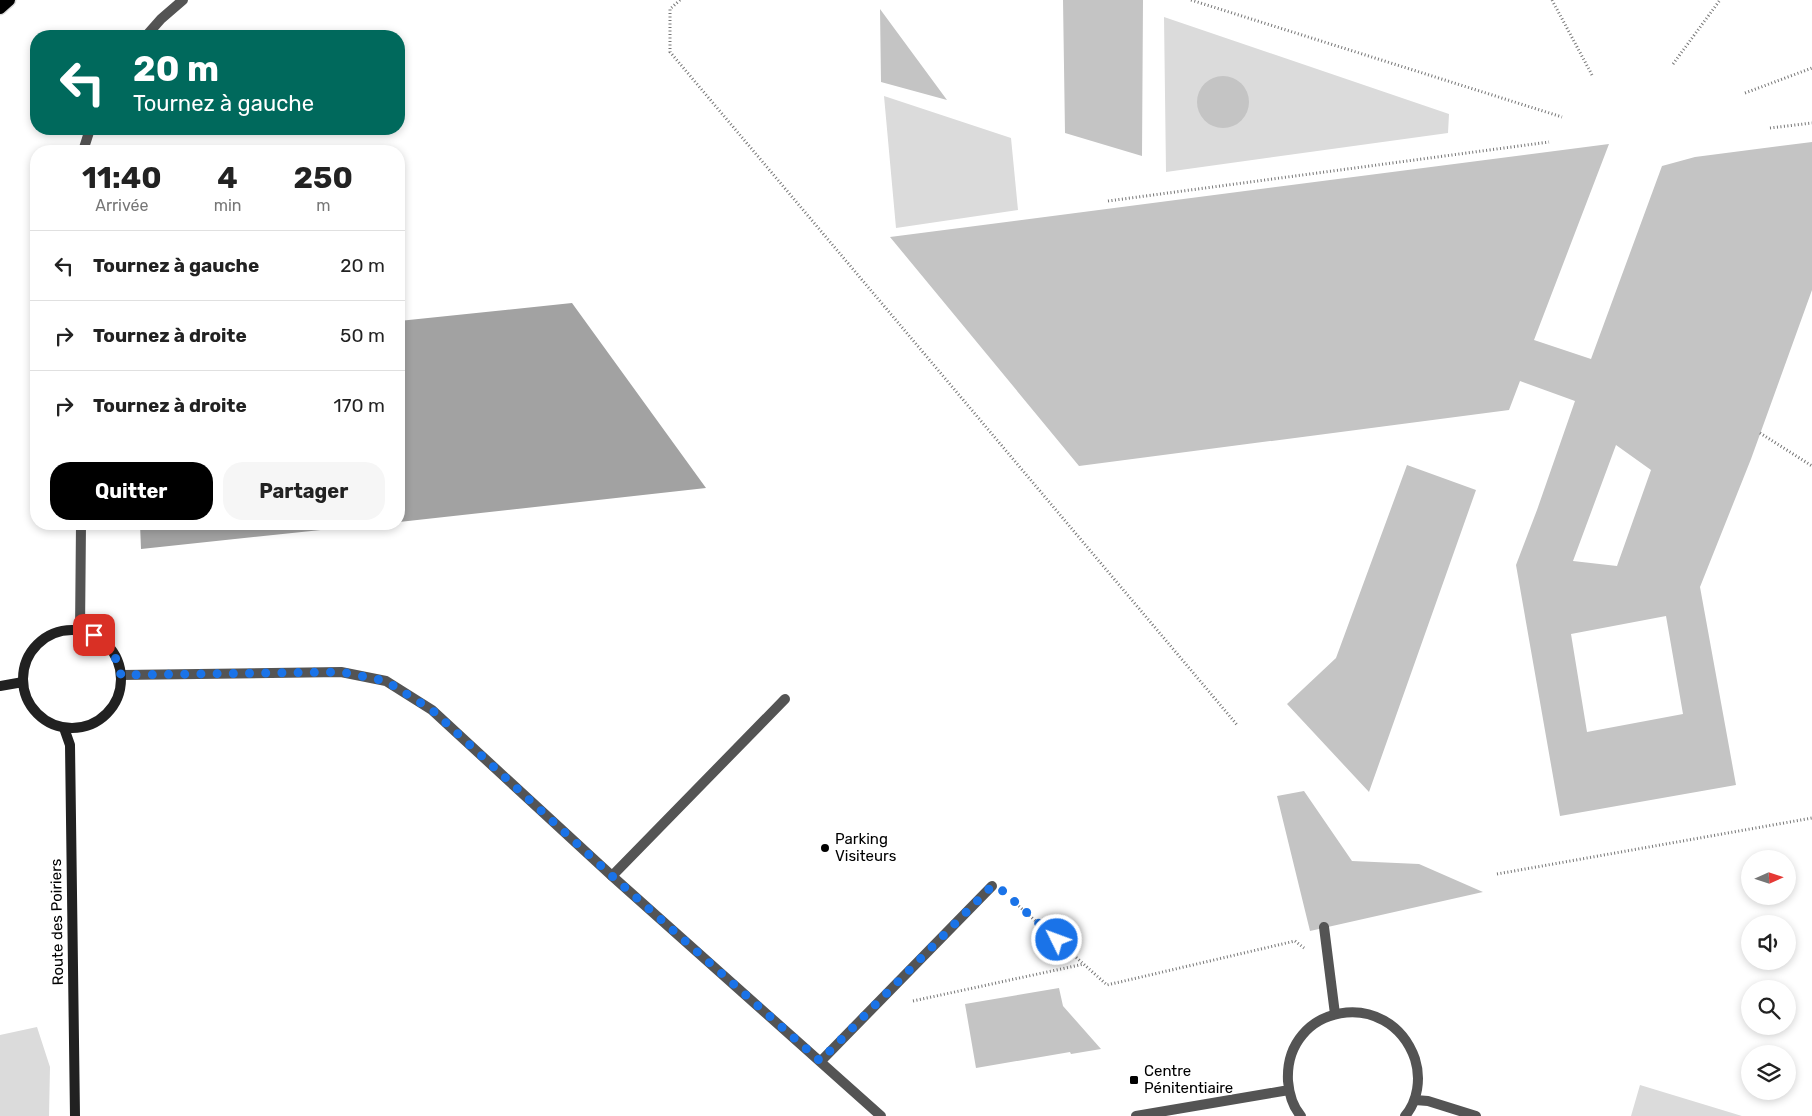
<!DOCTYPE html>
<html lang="fr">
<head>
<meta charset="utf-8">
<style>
  body { margin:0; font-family:Rubik,sans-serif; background:#f6f6f6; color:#222; height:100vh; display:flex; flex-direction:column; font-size:19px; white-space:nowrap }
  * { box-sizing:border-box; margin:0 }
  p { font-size:16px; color:#767676 }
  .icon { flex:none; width:28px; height:28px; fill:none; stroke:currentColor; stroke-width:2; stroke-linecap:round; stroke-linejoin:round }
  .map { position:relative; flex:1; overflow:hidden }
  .panel { position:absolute; left:30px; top:145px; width:375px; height:385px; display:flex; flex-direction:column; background:#fff; border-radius:20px; box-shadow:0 2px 8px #0003 }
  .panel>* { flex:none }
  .guide { position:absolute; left:30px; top:30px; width:375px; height:105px; border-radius:20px; box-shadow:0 2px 8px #0003; background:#00695c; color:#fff; overflow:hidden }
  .needle { width:32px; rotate:87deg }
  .tools { position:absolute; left:1741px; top:850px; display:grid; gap:10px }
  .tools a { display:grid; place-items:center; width:55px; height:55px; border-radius:50%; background:#fff; box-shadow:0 2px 8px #0003; font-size:25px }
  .pin { position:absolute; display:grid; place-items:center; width:42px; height:42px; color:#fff; margin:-21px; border-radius:10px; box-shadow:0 2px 8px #0006 }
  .me { position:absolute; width:55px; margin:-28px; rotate:312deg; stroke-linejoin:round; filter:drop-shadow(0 0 4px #0008) }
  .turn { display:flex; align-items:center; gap:18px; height:105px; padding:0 20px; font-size:22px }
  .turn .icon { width:65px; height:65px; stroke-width:2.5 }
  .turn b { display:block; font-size:35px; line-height:42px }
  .eta { display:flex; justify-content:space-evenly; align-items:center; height:85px; text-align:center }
  .eta b { font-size:30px; font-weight:700; line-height:35px }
  .primary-button { display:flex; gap:10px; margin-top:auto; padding:10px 20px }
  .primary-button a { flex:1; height:58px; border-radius:20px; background:#000; color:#fff; font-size:20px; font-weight:700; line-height:58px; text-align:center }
  .primary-button a+a { background:#f6f6f6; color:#222 }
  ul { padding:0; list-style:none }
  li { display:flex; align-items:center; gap:15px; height:70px; padding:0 20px; border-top:1px solid #e0e0e0 }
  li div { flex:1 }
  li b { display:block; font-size:19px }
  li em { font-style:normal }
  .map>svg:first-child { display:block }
  .green { fill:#dbdbdb }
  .water { fill:#a2a2a2 }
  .building { fill:#c4c4c4; fill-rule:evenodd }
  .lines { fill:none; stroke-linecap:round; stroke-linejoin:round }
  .primary-casing { stroke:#dbdbdb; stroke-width:15 }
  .path { stroke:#767676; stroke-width:3; stroke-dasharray:1 2.5; stroke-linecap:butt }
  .lane { stroke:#545454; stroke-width:10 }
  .street { stroke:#545454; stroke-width:10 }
  .secondary { stroke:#212121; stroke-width:10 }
  .primary { stroke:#000; stroke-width:12 }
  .route { stroke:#1a73e8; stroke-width:9; stroke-dasharray:0 16.2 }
  .poi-dot { fill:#000; stroke:#fff; stroke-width:2 }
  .labels { text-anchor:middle; stroke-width:4; stroke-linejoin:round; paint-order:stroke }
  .poi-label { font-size:15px; fill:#000; stroke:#fff; text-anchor:start }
  .street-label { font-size:15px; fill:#000; stroke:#fff }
</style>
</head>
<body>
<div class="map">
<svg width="1812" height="1116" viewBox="0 0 1812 1116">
  <rect width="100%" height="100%" fill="#fff"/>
  <path class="green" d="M1164,17l285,97 -1,19 -282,39z
    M884,96l127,42 7,72 -122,18z
    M37,1027l13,40 -1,49h-49v-81z
    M1640,1085l102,31h-111z"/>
  <path class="water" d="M572,303l134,185 -307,34v-201z
    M140,524h238l-237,25z"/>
  <path class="building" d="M1063,0h80l-1,156 -77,-23z
    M880,9l67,91 -66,-18z
    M1197 102a26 26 0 1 1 52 0a26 26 0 1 1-52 0Z
    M1812,142v148l-61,169 -51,128 36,198 -176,31 -44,-251 21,-55 38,-109 -55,-20 -11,29 -430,56 -189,-229 719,-93 -75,196 57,19 71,-193 33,-9zM1616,445l35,25 -34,96 -44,-5zM1666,616l17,98 -96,18 -16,-98z
    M1407,465l69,25 -107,302 -82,-88 49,-46z
    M1304,791l48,70 67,3 64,28 -173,39 -33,-135z
    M1059,988l4,18 38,43 -30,5 -1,-2 -94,16 -11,-64z"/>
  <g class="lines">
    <g class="primary-casing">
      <path id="primary" d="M0,8l9,-8"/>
    </g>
    <path class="path" d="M680,0l-10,9v43l568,674
      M1191,0l371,117
      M1552,0l40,75
      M1673,64l47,-64
      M1745,93l67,-25
      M1770,128l42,-5
      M1108,201l441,-59
      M1760,433l52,33
      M1497,874l315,-56
      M1011,899l96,86 188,-44 9,7
      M913,1001l171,-37"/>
    <path class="lane" d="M612,876l173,-177
      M1324,927l11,87
      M821,1061l171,-175
      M1415,1100l13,1 48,15"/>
    <path class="street" d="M146,36l15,-17 22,-19
      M83,151l7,-22
      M80,631l1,-107
      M121,675l220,-3 45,9 46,29 180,166 269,240
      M1136,1116l153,-26
      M1301,1116c-8,-9 -12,-23 -13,-35 -4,-77 101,-96 127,-22 6,19 3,42 -10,57"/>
    <path class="secondary" d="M23 679a49 49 0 1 1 98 0a49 49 0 1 1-98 0Z
      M0,686l23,-4
      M64,728l6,17 5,371"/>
    <use href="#primary" class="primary"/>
  </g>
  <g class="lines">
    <path class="route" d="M94,635c17,12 22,20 27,40l220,-3 45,9 46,29 180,166 208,185 172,-175 11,5 54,49"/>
  </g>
  <g class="poi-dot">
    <circle cx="825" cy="848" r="5"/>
    <rect x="1129" y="1075" width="10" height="10" rx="2.5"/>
  </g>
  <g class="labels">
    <g class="poi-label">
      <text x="835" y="844">Parking<tspan x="835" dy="17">Visiteurs</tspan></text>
      <text x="1144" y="1076">Centre<tspan x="1144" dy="17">Pénitentiaire</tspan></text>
    </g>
    <g class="street-label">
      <text transform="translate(57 922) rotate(-91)" y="5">Route des Poiriers</text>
    </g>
  </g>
</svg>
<div class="tools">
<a><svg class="needle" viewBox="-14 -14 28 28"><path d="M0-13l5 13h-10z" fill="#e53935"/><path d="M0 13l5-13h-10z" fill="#767676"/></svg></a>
<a><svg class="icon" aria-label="sound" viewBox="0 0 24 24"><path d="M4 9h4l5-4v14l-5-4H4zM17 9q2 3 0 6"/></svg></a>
<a><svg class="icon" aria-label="search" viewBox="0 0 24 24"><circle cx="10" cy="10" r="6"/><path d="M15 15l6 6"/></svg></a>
<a><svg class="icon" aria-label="layers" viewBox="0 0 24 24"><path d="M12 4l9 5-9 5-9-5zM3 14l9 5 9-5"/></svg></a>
</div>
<div class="pin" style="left:94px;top:635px;background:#d93025"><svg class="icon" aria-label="arrive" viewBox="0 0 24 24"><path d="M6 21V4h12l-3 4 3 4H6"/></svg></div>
<svg class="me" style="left:1057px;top:940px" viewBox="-20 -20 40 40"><circle r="17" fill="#1a73e8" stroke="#fff" stroke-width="3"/><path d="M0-11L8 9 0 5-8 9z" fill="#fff"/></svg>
<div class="guide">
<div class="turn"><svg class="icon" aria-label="left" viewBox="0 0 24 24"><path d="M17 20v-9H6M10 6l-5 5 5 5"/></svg><div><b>20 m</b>Tournez à gauche</div></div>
</div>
<section class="panel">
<div class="eta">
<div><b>11:40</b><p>Arrivée</p></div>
<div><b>4</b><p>min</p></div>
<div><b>250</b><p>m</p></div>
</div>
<ul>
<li><svg class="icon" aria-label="left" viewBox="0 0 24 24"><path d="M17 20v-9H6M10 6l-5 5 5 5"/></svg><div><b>Tournez à gauche</b></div><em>20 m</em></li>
<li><svg class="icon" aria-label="right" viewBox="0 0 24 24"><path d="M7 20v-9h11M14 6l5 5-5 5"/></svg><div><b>Tournez à droite</b></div><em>50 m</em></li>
<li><svg class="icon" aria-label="right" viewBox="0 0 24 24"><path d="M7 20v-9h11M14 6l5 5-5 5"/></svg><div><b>Tournez à droite</b></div><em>170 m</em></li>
</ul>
<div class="primary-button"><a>Quitter</a><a>Partager</a></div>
</section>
</div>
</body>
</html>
